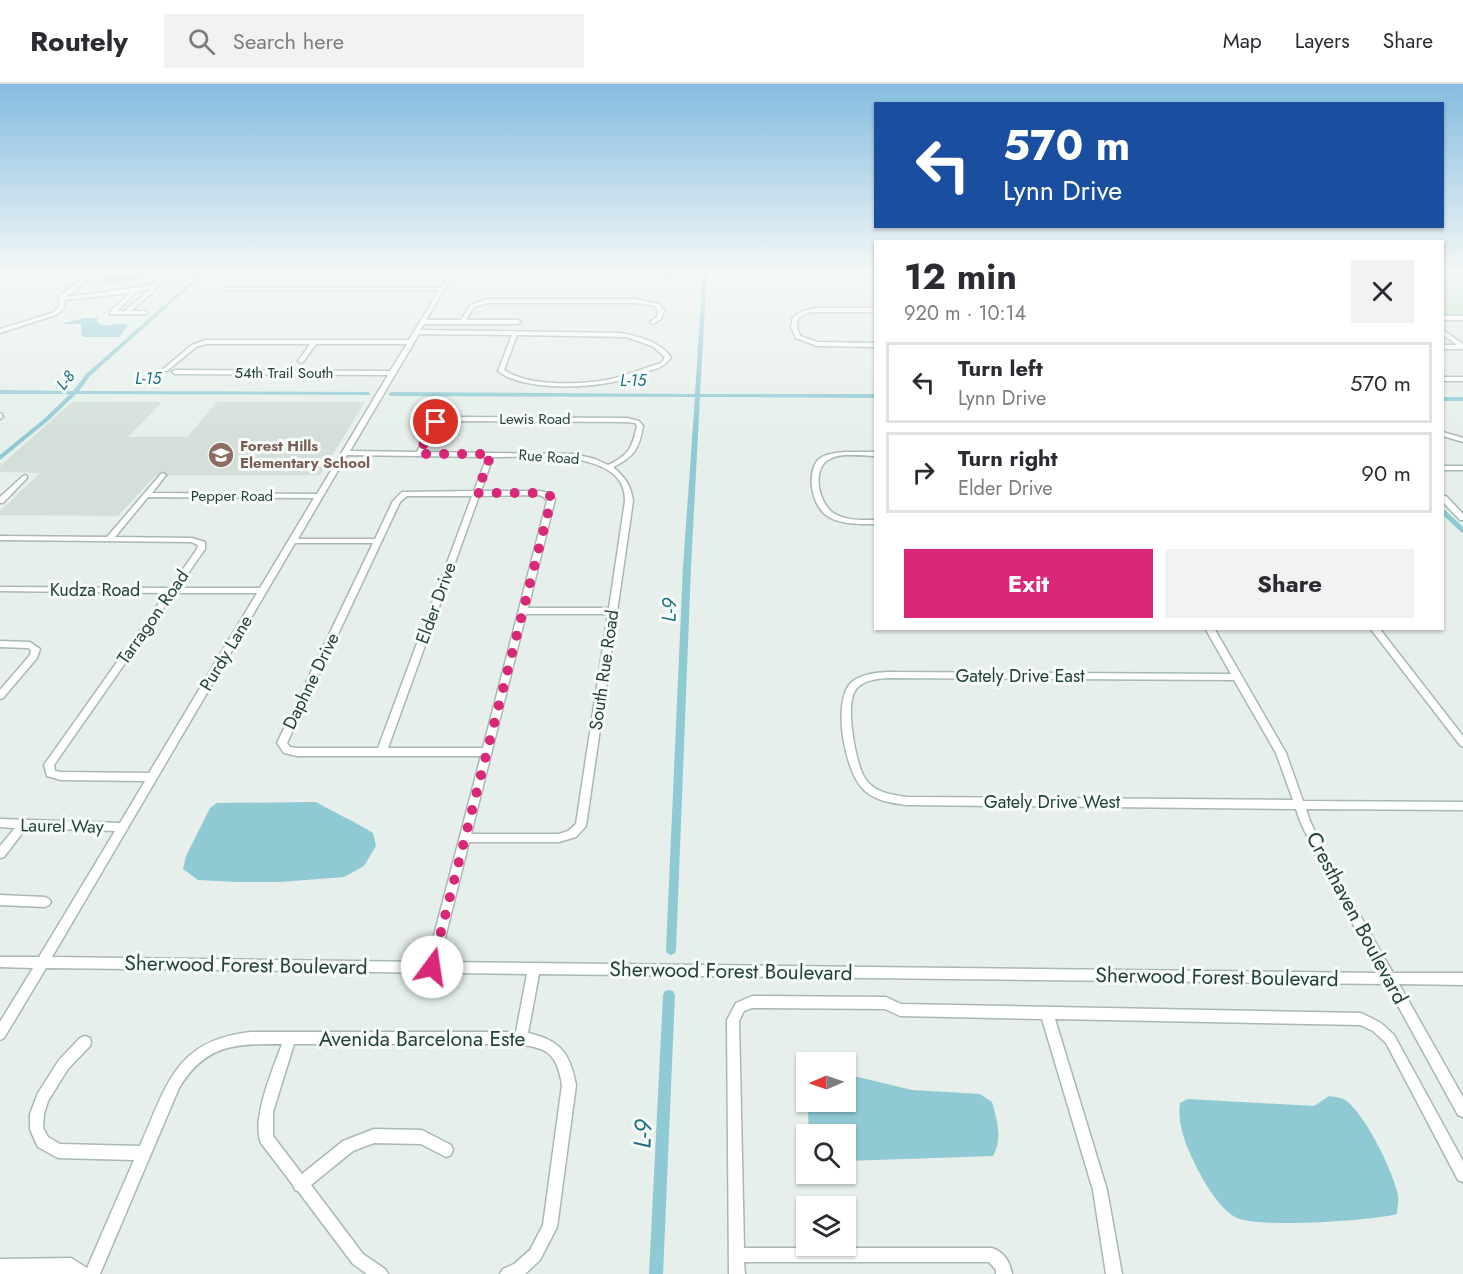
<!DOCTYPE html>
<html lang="en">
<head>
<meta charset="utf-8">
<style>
  body { margin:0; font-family:Jost,sans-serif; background:#f2f2f3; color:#2b2b33; height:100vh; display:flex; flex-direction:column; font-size:22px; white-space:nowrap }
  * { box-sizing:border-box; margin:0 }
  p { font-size:20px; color:#7c7c81 }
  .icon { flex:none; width:33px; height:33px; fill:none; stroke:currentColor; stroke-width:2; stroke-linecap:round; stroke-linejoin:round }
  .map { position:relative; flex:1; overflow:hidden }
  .side { position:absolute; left:874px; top:156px; width:570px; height:390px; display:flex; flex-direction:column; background:#fff; border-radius:0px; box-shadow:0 2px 4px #0004 }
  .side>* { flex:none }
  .guide { position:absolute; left:874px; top:18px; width:570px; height:126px; border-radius:0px; box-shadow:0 2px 4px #0004; background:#1a4fa0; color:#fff; overflow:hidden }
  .needle { width:39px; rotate:268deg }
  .buttons { position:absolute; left:796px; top:968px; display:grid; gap:12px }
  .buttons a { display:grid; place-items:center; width:60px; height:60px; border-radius:0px; background:#fff; box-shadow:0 2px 4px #0004; font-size:30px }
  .pin { position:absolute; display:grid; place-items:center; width:51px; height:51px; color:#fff; margin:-26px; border:3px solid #fff; border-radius:50%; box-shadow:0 2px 6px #0007 }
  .me { position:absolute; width:66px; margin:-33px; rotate:14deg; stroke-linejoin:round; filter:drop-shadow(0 0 4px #0008) }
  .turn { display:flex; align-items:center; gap:21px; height:126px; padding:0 30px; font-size:27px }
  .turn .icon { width:78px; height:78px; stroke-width:2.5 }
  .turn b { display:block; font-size:42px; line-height:51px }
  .round { display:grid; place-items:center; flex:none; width:63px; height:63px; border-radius:0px; background:#f2f2f3 }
  .head { display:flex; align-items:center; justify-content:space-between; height:102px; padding:0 30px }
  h1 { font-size:36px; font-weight:700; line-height:45px }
  .action { display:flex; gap:12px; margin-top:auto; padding:12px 30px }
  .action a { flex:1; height:69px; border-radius:0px; background:#db2777; color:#fff; font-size:24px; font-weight:700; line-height:69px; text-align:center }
  .action a+a { background:#f2f2f3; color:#2b2b33 }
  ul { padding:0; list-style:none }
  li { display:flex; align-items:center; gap:18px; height:81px; margin:0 12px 9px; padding:0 18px; border:3px solid #e1e1e2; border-radius:0px }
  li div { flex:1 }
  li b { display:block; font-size:22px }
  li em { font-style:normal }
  header { display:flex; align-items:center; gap:36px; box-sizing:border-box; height:84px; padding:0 30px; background:#fff; border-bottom:2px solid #e1e1e2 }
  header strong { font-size:28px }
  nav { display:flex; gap:33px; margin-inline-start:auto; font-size:21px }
  .search { width:420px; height:54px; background:#f2f2f3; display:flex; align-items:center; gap:15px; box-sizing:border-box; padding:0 21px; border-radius:0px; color:#7c7c81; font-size:22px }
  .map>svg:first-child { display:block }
  .built { fill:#d4dfda }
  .green { fill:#bfe0c8 }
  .water { fill:#8ec9d4 }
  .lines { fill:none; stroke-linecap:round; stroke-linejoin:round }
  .canal { fill:#8ec9d4; fill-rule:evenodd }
  .minor-casing { stroke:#a8b8b2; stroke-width:3 }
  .minor { fill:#fff; fill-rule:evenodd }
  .route { stroke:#db2777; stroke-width:10; stroke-dasharray:0 18 }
  .labels { text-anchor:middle; stroke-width:6; stroke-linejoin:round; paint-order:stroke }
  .far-street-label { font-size:15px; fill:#24423a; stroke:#f7fbf9 }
  .far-education-label { font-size:15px; font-weight:bold; fill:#785e54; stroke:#f7fbf9; text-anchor:start }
  .far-water-label { font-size:16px; font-style:italic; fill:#1c6f80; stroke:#f7fbf9 }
  .street-label { font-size:18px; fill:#24423a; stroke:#f7fbf9 }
  .water-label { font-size:20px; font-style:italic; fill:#1c6f80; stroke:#f7fbf9 }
  .near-street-label { font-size:21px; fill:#24423a; stroke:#f7fbf9 }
  .near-water-label { font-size:24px; font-style:italic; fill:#1c6f80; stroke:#f7fbf9 }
</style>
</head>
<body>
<header>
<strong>Routely</strong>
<div class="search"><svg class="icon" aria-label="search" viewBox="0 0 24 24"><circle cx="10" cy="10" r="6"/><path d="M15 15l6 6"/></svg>Search here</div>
<nav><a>Map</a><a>Layers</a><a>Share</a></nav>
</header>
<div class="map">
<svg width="1463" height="1190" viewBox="0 0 1463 1190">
  <rect width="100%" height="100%" fill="#e6efeb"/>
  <path class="built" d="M72,318h90l-34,35h59l30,-35h148l-45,73h-164l-38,41 -118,-1v-4l40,-38 -40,-1v-6z"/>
  <path class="green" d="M1443,187h20v44h-20z"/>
  <path class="water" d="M110,187h43l-23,11 -32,1v-3z
    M85,234h12l2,6c11,4 20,-3 29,1l-9,12h-34l-3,-1 -1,-12h-21z
    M316,718c19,11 38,19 57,31l3,13 -12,20 -20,11 -64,5h-42l-40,-2 -15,-11 3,-13 24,-48 7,-5z
    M846,993h12l54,13 68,4 12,8c5,18 11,37 1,54l-147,5v-27h-37l-2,-48v15h39z
    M1329,1012c8,1 16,2 21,8 19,19 42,65 48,91 1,6 -1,12 -1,19 -27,7 -137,14 -160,4 -17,-8 -34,-37 -42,-54 -9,-18 -18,-40 -15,-61l8,-4 126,7z"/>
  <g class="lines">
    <path class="canal" d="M203,187h4l-117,105 -11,15 289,1 2,1v2l-294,-1 -27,26 -49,40v-5l45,-37 25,-24h-70v-4l73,1 13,-17z
      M703,187h4l-7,123h176v4l-176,-1 -9,170 -15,383 -1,3 -4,2 -4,-2 -1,-3 17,-383 12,-170 -304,-1 -3,-2 3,-2 304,2z
      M1443,313h20v4h-20z
      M1443,425l2,1 18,17v6l-2,-1 -18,-17z
      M669,906l4,1 2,4 -12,279h-14l14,-279 2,-4z"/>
    <g class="minor-casing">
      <path id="minor" d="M93,187h5l-32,26 75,-10c16,-4 25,-13 41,-8l-2,1h-13l-12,7v3l-24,21h14l3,2 -1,1h-37v-2l20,-19 -57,6 -8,1 -1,8 -8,7 -56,18v-4l52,-16 7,-6v-8l3,-5zM151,205l-26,22h-8l19,-19z
        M451,187h4l-2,5h217v2h-219l-25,42h35l9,-15 18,-6h147l24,5 5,7 -3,8 -8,5 -3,-2 7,-5 1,-6 -3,-5 -20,-3h-147l-14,4 -8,13h52l3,2 -3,2h-94l-4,6 200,3c18,3 39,8 51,24 -8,12 -15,11 -28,16 -11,4 -23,8 -36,10 -28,5 -86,7 -109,-12l14,-36 -93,-1 -69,117 67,1 13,-27 14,-8 183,1 12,3 4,5c-4,23 -9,31 -30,41 12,10 18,19 20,34l-47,325 -10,11 -17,5h-90l-30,120 941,11 -58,-105 -22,-47 -4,-12 -389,-4c-15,-2 -32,-4 -43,-15 -19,-17 -33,-90 -12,-108 9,-8 23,-9 35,-10l344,2 -26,-46h9l72,125 17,48 160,1v8l-157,-1 4,12 20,42 63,110h70v12l-64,-1 64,113v20l-5,-2 -72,-131 -847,-10 -11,59c32,7 42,20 48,52l-19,142 -17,33 -15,14h-25l3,-5 11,-5 16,-14 13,-25 19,-140c-5,-32 -15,-38 -47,-41h-221l-21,68v24l29,38 41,-33 31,-12 48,1 29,15 2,5 -2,5 -5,2 -25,-13 -47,-1 -21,8 -42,34 52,69 22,15 3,5h-21l-14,-10 -55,-73 -3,-1 -2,-5 -32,-42c-10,-24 12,-74 21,-99 -48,0 -76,0 -103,44l-79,186h-100v-15l71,-1 16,10 47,-108 -76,-2 -20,-11 -6,-13 -2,-5v-15l8,-21 21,-33 21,-22 5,-2 5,2 1,4 -1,4 -22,23 -20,32 -4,13 -1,14 5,9 12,7 80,2c27,-61 35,-106 111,-114h265l11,-58 -481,-6 -42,70 -4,2v-18l33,-54 -33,-1v-10h39l76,-126 -89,-3 -22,29 -4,1v-12l15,-18 -15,-1v-8l120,4 25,-42 -84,-1 -14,-4 -3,-11 122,-172 -166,-2v-4l170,1 27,-39 1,-4 -7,-3 -191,-2v-4l107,1 54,-63 2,-1 3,2 -14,18 165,1 71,-119 -213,-1 -3,-2 3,-2 215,1 17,-27h-91l-13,18 -2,1 -3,-2 12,-17h-104l-10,3 -29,24 -5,-1 30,-25 13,-5h204l30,-50h-214v-2h216zM517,251l109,2 26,9 13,11 -4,6c-17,5 -33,12 -50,16 -28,6 -82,8 -107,-9zM445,337l182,1 8,1 2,3c-5,22 -8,29 -29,39l-13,-6 -21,-5 -151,-2 12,-25zM347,371l140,2 -13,34 -72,1 -9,9 -18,38h-77zM493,373c34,0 109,-7 128,26 3,6 4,12 4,18l-16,107h-81l27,-109 -5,-6 -11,-2h-58zM539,411l5,2 3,4 -64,247h-95l91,-252zM407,412h65l-94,252h-81l-7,-1 -3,-4 113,-241zM148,413l166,1 -54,90h-82l27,-39v-7l-13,-4 -77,-1zM295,459h78l-96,200 7,10 13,3h184l-54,206 -375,-5zM174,509h83l-108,180 -88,-1 -6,-1 -1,-6zM526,530h82l-32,210 -8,7 -9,3h-88zM887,594l347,2 42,73 17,47 -386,-3c-12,-2 -25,-3 -35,-11 -5,-4 -9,-10 -11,-16 -6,-16 -17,-68 -4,-82 8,-8 19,-9 30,-10z
        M816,224h60v4h-60l-9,1 -9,5 -1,9 3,9 18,6 58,1v4l-59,-1 -21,-8 -5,-11 2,-10 10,-6z
        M1443,232h20v4h-20z
        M1443,246l20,14v5h-20v-4h14l-14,-10z
        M1443,293h20v4h-20z
        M0,329l2,1 1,3 -3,2z
        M1443,348l20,6v4l-20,-6z
        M844,368h32v4c-14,0 -33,-4 -46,3 -20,9 -11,47 5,55 12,7 28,6 41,6v4c-15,0 -33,1 -47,-7 -16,-9 -23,-40 -12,-56 6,-7 18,-8 27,-9z
        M1443,382h20v4h-20z
        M25,391l2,1v2l-24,25h-3v-6l23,-21z
        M1443,412h3l17,18v6h-3l-17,-18z
        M1370,544h9l84,108v11l-3,-2z
        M0,557l30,1 10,7 -3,9 -34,40 -3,1v-9l30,-35 1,-5 -3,-2 -28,-1z
        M0,811l45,2 4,2 2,3 -2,3 -4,2 -45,-2z
        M752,912l134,1 15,7 460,9 20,10 13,12 69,126v21l-5,-2 -72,-137 -13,-12 -13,-6 -305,-6 52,171 15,84h-16l-13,-84 -51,-171 -142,-3 -15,-7 -133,-1 -8,3 -5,10 5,227h248c12,4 18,14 20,26h-16v-4l-7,-8h-245l1,12h-16l-2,-254 9,-17z"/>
    </g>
    <use href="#minor" class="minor"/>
  </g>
  <linearGradient id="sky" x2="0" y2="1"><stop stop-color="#84bce0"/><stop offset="0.53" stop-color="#f4f8f6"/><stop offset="1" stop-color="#f4f8f6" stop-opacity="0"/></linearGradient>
  <rect width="1463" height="353" fill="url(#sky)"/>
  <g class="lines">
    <path class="route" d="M432,883l119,-466 -1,-5 -7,-3h-66l14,-39h-72l13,-28 4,-4"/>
  </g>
  <defs>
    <g id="school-disc" transform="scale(1.35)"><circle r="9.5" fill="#8d6e63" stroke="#f7fbf9"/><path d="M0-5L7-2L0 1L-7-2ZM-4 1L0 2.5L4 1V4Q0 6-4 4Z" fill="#fff"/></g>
  </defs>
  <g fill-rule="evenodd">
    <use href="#school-disc" x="221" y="371"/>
  </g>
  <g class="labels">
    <g class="far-street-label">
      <text x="284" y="294">54th Trail South</text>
      <text x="535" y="340">Lewis Road</text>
      <text transform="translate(549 373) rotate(4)" y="5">Rue Road</text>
      <text x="232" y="417">Pepper Road</text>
    </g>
    <g class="far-education-label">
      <text x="240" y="367">Forest Hills<tspan x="240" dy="17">Elementary School</tspan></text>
    </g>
    <g class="far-water-label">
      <text x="148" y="300">L-15</text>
      <text transform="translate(65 296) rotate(-51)" y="6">L-8</text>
      <text x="633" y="302">L-15</text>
    </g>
    <g class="street-label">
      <text x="95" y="512">Kudza Road</text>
      <text transform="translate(436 519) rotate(-70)" y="6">Elder Drive</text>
      <text transform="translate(153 533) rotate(-55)" y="6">Tarragon Road</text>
      <text transform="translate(226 569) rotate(-59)" y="6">Purdy Lane</text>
      <text transform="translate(604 586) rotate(-82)" y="6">South Rue Road</text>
      <text x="1020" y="598">Gately Drive East</text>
      <text transform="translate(311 597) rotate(-64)" y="6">Daphne Drive</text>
      <text x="1052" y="724">Gately Drive West</text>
      <text transform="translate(62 742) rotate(1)" y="6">Laurel Way</text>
    </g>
    <g class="water-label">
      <text transform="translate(669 526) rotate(-88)" y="7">L-9</text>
    </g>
    <g class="near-street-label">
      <text transform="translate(1357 834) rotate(62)" y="7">Cresthaven Boulevard</text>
      <text transform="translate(246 881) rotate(1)" y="7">Sherwood Forest Boulevard</text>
      <text transform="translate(731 887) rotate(1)" y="7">Sherwood Forest Boulevard</text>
      <text transform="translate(1217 893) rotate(1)" y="7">Sherwood Forest Boulevard</text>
      <text x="422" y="962">Avenida Barcelona Este</text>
    </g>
    <g class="near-water-label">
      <text transform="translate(643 1050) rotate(-87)" y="8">L-9</text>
    </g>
  </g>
</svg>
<div class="buttons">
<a><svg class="needle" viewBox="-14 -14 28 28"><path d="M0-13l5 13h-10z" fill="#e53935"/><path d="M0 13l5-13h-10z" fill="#7c7c81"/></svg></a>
<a><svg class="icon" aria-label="search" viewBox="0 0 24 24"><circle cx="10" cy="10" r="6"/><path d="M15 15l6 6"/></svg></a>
<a><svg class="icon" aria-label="layers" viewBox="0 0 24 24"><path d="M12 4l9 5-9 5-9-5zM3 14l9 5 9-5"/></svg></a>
</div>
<div class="pin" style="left:436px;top:338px;background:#d93025"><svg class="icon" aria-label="arrive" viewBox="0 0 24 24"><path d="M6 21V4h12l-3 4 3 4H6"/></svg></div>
<svg class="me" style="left:432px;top:883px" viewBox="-20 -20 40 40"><circle r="19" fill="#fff"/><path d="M0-13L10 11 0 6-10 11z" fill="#db2777"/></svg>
<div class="guide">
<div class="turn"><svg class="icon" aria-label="left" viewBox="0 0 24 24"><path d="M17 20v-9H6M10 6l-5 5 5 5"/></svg><div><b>570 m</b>Lynn Drive</div></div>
</div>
<section class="side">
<div class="head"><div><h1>12 min</h1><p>920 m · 10:14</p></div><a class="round"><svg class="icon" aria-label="close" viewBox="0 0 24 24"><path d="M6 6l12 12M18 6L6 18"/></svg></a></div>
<ul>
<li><svg class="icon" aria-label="left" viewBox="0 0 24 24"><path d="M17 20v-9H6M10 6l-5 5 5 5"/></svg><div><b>Turn left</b><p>Lynn Drive</p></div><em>570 m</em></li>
<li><svg class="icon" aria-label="right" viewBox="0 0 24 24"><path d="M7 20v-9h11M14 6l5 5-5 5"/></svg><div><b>Turn right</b><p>Elder Drive</p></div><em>90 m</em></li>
</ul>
<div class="action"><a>Exit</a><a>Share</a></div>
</section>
</div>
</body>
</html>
